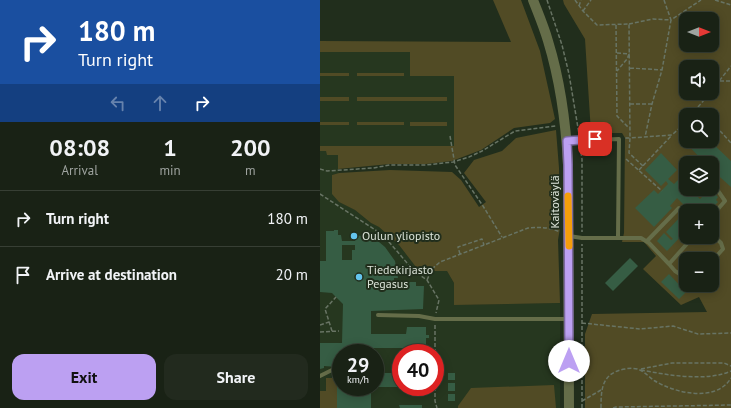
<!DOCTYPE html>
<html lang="en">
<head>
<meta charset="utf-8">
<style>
  body { margin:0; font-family:"PT Sans",sans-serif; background:#222a1e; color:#f1f3f6; height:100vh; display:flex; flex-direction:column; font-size:15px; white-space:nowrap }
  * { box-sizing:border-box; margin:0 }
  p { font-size:13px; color:#9fa4a0 }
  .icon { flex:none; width:22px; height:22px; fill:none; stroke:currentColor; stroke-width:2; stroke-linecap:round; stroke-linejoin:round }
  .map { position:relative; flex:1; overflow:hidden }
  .drawer { display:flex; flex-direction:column; background:#192215; width:320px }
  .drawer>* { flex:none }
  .hud { background:#1a4fa0; color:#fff; overflow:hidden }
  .needle { width:26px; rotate:90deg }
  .buttons { position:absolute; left:359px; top:12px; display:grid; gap:8px }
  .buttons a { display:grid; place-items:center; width:40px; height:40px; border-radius:8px; background:#192215; box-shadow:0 2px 10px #0003,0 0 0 1px #373f34; font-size:20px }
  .speed { position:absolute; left:12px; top:344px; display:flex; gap:8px; font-size:20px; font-weight:700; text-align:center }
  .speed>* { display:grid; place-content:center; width:52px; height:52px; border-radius:50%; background:#192215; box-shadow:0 2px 10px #0003,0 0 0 1px #373f34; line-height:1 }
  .speed small { font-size:10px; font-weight:400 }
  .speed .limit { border:6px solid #d22; background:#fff; color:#111 }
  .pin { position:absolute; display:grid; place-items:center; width:34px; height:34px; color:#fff; margin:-17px; border-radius:8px; box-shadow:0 2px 6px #0006 }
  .me { position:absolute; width:44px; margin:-22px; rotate:0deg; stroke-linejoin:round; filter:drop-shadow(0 0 3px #0008) }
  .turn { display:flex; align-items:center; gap:14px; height:84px; padding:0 12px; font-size:18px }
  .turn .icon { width:52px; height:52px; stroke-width:2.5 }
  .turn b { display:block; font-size:28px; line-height:34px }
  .lanes { display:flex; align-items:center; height:38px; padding:0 12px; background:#0003; justify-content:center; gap:20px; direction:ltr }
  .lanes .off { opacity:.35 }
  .eta { display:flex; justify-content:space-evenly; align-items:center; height:68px; text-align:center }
  .eta b { font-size:24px; font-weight:700; line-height:28px }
  .button { display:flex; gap:8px; margin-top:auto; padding:8px 12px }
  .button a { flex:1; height:46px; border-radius:12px; background:#bca0f2; color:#111; font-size:16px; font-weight:700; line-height:46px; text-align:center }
  .button a+a { background:#222a1e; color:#f1f3f6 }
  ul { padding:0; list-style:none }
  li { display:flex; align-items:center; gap:12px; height:56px; padding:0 12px; border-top:1px solid #373f34 }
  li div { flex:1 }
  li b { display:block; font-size:15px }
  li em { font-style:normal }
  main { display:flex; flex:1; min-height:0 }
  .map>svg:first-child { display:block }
  .built { fill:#26371f; fill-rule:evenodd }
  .green { fill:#514b25; fill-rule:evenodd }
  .building { fill:#365d44; fill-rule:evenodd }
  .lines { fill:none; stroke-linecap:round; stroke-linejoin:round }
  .path { stroke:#687464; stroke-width:1.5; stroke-dasharray:4 2; stroke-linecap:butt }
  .service { stroke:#656d49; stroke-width:4 }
  .tertiary { stroke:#656d49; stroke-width:10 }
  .route-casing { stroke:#7a689d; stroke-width:10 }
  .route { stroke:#bca0f2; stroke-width:7 }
  .slow { stroke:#f59e0b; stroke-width:7 }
  .poi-dot { fill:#64c5ee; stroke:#212e1c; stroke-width:1.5 }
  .labels { text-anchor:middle; stroke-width:4; stroke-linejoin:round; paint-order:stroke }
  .street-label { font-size:12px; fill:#dbe3d8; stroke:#212e1c }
  .poi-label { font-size:12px; fill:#dbe3d8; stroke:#212e1c; text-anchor:start }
</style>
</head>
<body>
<main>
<section class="drawer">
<div class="hud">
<div class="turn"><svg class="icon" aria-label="right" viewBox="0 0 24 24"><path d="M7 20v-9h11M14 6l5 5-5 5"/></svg><div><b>180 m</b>Turn right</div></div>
<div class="lanes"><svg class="icon off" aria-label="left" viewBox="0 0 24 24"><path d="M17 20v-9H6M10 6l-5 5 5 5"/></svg><svg class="icon off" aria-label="ahead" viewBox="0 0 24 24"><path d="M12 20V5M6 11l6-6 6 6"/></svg><svg class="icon" aria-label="right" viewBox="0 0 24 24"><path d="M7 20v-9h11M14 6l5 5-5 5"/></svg></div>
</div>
<div class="eta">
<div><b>08:08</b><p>Arrival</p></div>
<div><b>1</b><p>min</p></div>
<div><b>200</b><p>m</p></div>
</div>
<ul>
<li><svg class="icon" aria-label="right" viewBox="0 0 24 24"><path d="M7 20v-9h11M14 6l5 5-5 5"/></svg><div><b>Turn right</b></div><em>180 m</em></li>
<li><svg class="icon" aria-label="arrive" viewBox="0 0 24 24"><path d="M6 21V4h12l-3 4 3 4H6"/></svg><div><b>Arrive at destination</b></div><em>20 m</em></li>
</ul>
<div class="button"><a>Exit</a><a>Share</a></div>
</section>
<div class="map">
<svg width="411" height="408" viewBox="0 0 411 408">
  <rect width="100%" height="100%" fill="#212e1c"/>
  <path class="built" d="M0,52h90v24h44v70h-116v23l1,4 -7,2 7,27 16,8 16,13 8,4 20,18 20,26h28l7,12v22l106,-2v105h-240zM21,353h34v34h-34zM81,353h34v34h-34z"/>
  <path class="green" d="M173,0h28l19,51 15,68 -5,4 -36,5 -33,22 -29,11 -26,3h-36l-52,5v-14h-11l-1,-4h-6v-5h134v-70h-44v-24h-90v-11l191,1z
    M243,0h168v408h-146v-74l7,-20 115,-2 -8,-15 -18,8 -38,-36 13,-13 -12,-14h-22l2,-9 1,-95 -3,-5h-31l-6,-94 -21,-35zM366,19h26v26h-26zM366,67h26v26h-26zM366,115h26v26h-26zM366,163h26v26h-26zM366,211h26v26h-26zM366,259h26v26h-26z
    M0,73h29v3h-29z
    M37,73h47v3h-47z
    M0,97h29v4h-29z
    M37,97h90v4h-90z
    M0,122h29v3h-29z
    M37,122h47v3h-47z
    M90,122h37v4h-37z
    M236,130l3,38 1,60 -2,12 2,63 -106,2v-22l-7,-12h-28l-20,-26 -20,-18 -8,-4 -16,-13 -16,-8 -7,-8v-19l7,-2 51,-3 62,2 9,8 18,27 7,-5 -22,-29 10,-13 28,-9 14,-13z
    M6,378h11v30h-17v-17h6z
    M234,385l2,23h-98v-2l13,-18z"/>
  <path class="building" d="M366,139v2h24l21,20v26l-19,-17v-7h-11l2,-2 -19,-20z
    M341,153l16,17 -9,9 6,5 12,-12v17h4l10,10 10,-10 8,8 -2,3 2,2 -9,9h-19l-13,-13 -7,8 2,2 -18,19 -19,-19 19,-18 4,4 10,-10 -2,-3 -5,5 -16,-16z
    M362,215l3,3 1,-1v14l-19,20 -10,-10 7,-8 7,7 2,-1 -7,-7z
    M14,230h4v5h3l1,6h13v-6l13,2 11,5 6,5 10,14 3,17h-4v4h22v4h8l-1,23 -52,2v23h35l1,-7h19v8h3v3h-3v9h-4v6h-12v-5h-39v5h-30v34h30v21h-34v-41l-13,-1v2l-4,1v-26h22l1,-39 -11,-11 -12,-1v-31h6v-30h8zM22,245h13v5h-3v10h-10z
    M310,258l8,8 -25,25 -8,-8z
    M349,274l17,18 -7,7 -18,-17z
    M55,373h26v14h-26z
    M128,373h7v7h-7z
    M128,383h7v8h-7z
    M128,394h7v7h-7z
    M79,405h23v3h-22z"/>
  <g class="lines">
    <path class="path" d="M227,0l15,45 7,29 10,60
      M255,0l8,11 14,14 32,-1 1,114h-6
      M344,0l7,20 30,-20
      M395,0l16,5
      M259,6l2,-6
      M263,11l8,-11
      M309,24l24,-5 18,1 -9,50 -10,34 -7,33
      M296,25l1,91 12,12
      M297,53l12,1 -2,5 -10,12
      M310,68l32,2
      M400,81h11
      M392,90l19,-24
      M310,104h22
      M378,107l12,-14
      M371,115l7,-8 7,8
      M392,122l19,21
      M130,136l5,29 28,41 19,31
      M260,146l2,13v73
      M306,159l36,32
      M323,166l-14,-13 1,-15 42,-3 14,-13
      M0,169l7,2 46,-3 17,-3h36l27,-3 16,-5 13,-6 33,-20 41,-5
      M319,170l33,-35
      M0,194l63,41 31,36 13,9 12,20 -3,13
      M140,254l-2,-7 24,-8 2,6
      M107,280l5,-11 8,-7 88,-34c12,-1 21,-1 32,4
      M262,323l58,6 33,-3 25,8 33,-1
      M0,325l9,-3
      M115,325v28
      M12,331l-7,-22 11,-12
      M0,332l19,-1
      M321,369l31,-6h52l7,3
      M321,370c26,5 66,12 90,1
      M12,377h5
      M115,387v14l2,7
      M262,401l19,-11
      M262,408v-164
      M281,408c0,-20 1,-35 24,-39 5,-1 11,-1 15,1 6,3 10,8 15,11 20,12 61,22 76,-3
      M293,408l3,-1 115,-2"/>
    <path class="service" d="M247,141l52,-2 -1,98
      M392,182l13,19 -13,15
      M392,234l9,9 2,6 -11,12
      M249,236l13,2h59l8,5 20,21 24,-27
      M327,241l32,-33
      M349,264l6,7 11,7
      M58,315l41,1 16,3h133
      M0,376l12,-6"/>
    <path class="tertiary" d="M213,0c5,13 11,27 15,41 12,39 18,83 20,124l1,243"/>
  </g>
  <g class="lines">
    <g class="route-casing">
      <path id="route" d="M249,361l-1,-196 -1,-24 28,-2"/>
    </g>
    <use href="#route" class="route"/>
    <path class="slow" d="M248,196l1,50"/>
  </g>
  <g class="poi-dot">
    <circle cx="34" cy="236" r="4"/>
    <circle cx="39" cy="277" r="4"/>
  </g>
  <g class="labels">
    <g class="street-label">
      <text transform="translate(235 202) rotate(-90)" y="4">Kaitoväylä</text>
    </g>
    <g class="poi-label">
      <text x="42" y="240">Oulun yliopisto</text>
      <text x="47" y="274">Tiedekirjasto<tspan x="47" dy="14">Pegasus</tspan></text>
    </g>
  </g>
</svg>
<div class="buttons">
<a><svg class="needle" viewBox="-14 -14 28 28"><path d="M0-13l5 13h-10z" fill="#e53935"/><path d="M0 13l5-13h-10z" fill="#9fa4a0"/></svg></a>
<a><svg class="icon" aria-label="sound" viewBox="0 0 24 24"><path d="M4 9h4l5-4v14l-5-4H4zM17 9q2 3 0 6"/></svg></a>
<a><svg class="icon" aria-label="search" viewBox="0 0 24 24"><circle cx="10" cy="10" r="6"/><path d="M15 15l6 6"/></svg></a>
<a><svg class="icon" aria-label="layers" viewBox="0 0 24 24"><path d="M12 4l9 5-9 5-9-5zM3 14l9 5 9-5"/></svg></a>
<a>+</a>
<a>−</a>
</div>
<div class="speed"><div>29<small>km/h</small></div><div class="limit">40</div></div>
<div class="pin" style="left:275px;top:139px;background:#d93025"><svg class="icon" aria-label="arrive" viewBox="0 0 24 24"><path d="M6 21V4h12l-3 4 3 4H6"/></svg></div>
<svg class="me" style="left:249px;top:361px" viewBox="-20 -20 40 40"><circle r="19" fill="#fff"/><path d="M0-13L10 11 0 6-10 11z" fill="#bca0f2"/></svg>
</div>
</main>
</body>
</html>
